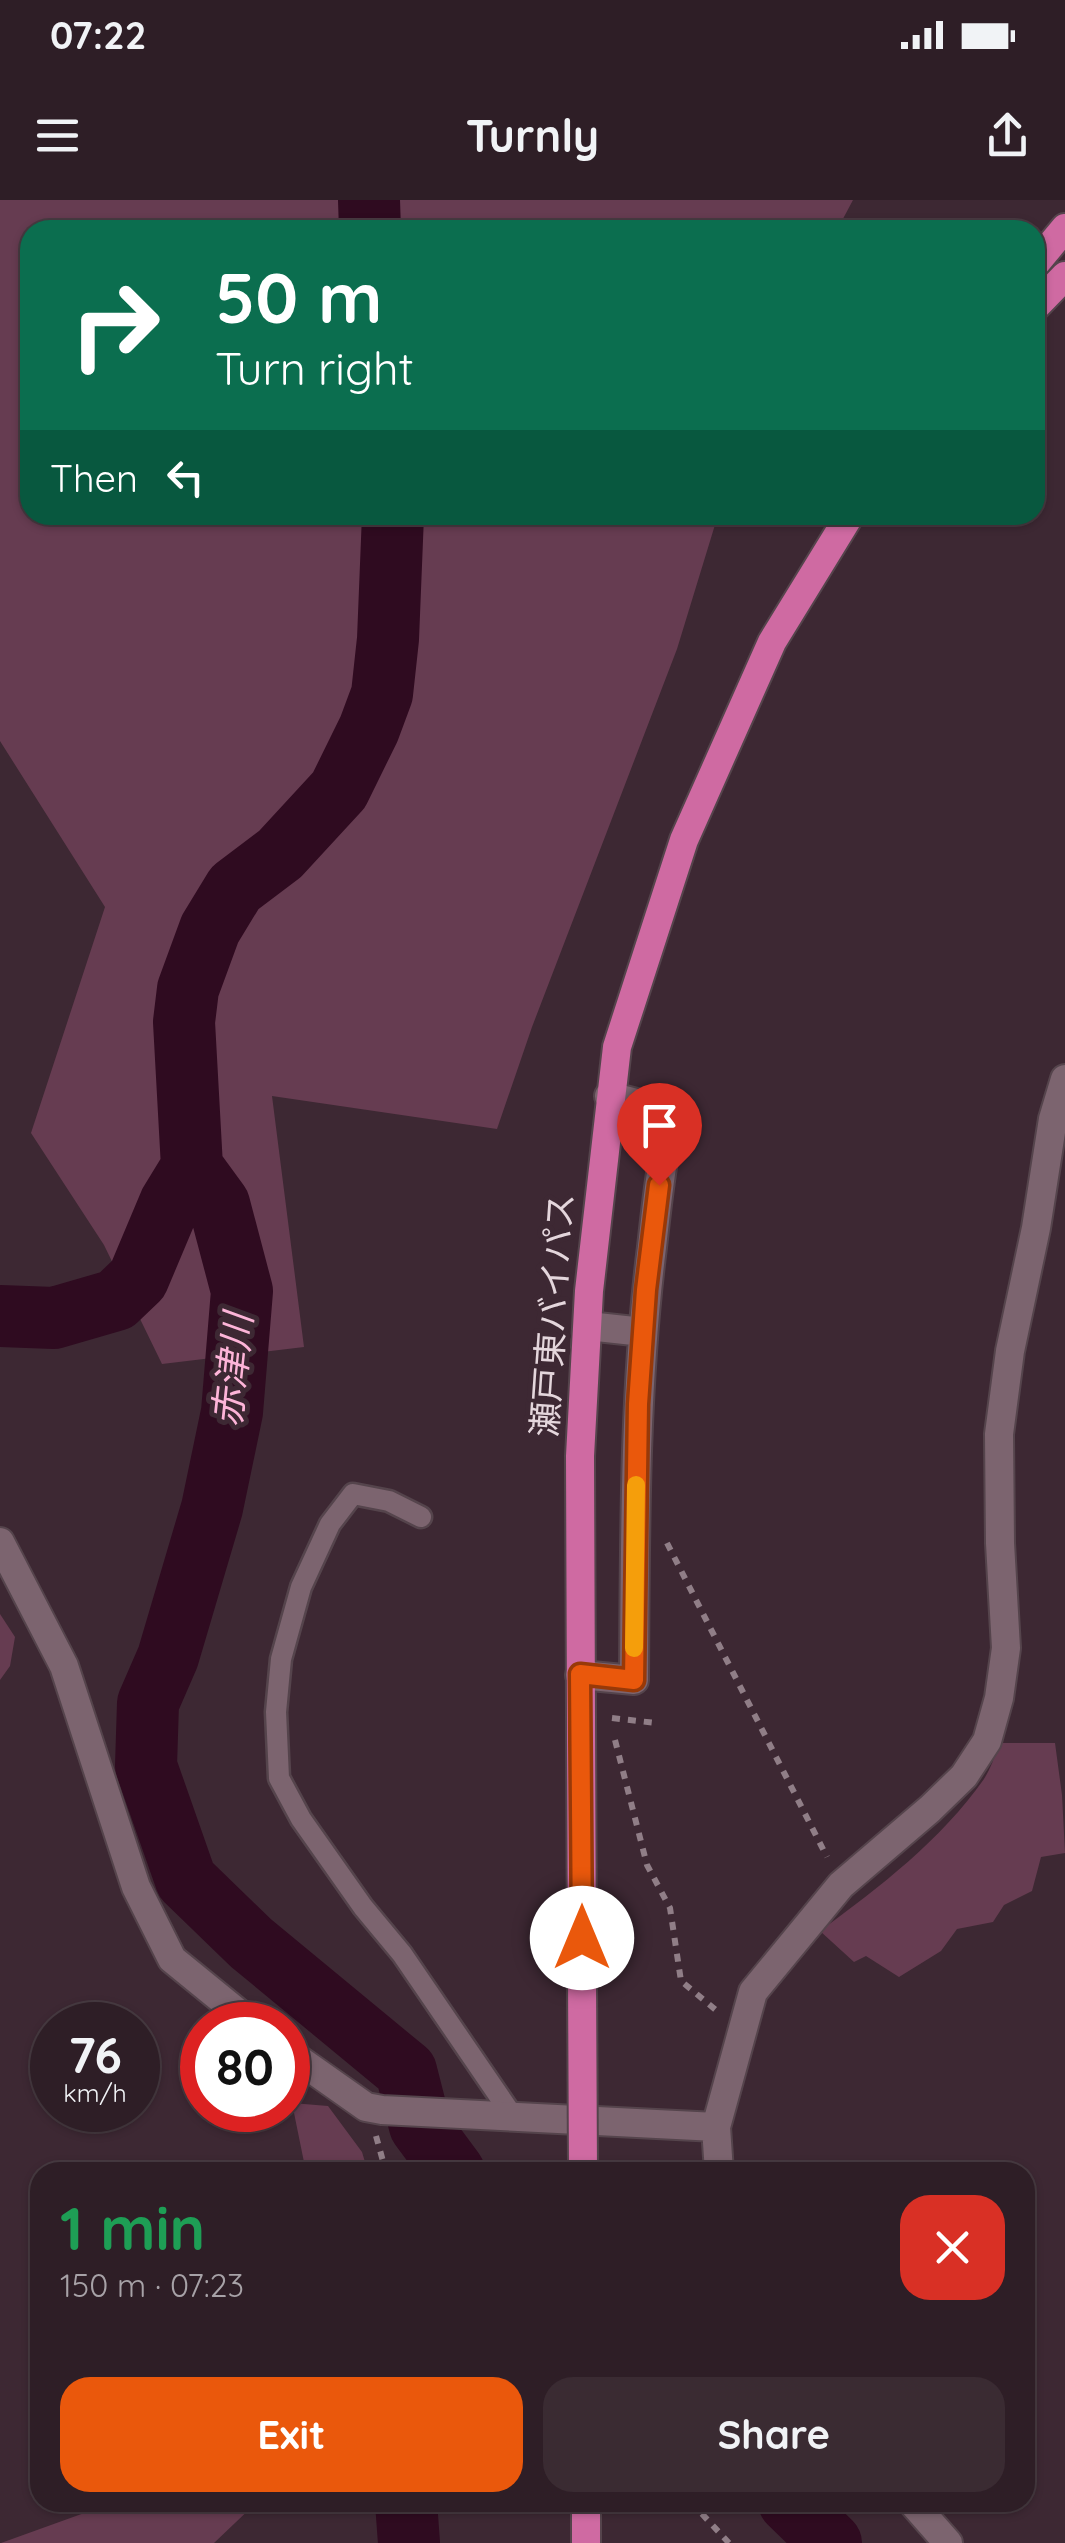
<!DOCTYPE html>
<html lang="en">
<head>
<meta charset="utf-8">
<style>
  body { margin:0; font-family:Quicksand,"Noto Sans JP",sans-serif; background:#3a2b32; color:#f1f3f6; height:100vh; display:flex; flex-direction:column; font-size:38px; white-space:nowrap }
  * { box-sizing:border-box; margin:0 }
  p { font-size:32px; color:#a7a2a7 }
  .icon { flex:none; width:55px; height:55px; fill:none; stroke:currentColor; stroke-width:2; stroke-linecap:round; stroke-linejoin:round }
  .map { position:relative; flex:1; overflow:hidden }
  .side { position:absolute; left:30px; top:1962px; width:1005px; height:350px; display:flex; flex-direction:column; background:#2e1e26; border-radius:30px; box-shadow:0 2px 8px #0004,0 0 0 2px #493c43 }
  .side>* { flex:none }
  .hud { position:absolute; left:20px; top:20px; width:1025px; height:305px; border-radius:30px; box-shadow:0 2px 8px #0004,0 0 0 2px #493c43; background:#0b6e4f; color:#fff; overflow:hidden }
  .speed { position:absolute; left:30px; top:1802px; display:flex; gap:20px; font-size:50px; font-weight:700; text-align:center }
  .speed>* { display:grid; place-content:center; width:130px; height:130px; border-radius:50%; background:#2e1e26; box-shadow:0 2px 8px #0004,0 0 0 2px #493c43; line-height:1 }
  .speed small { font-size:25px; font-weight:400 }
  .speed .limit { border:15px solid #d22; background:#fff; color:#111 }
  .pin { position:absolute; display:grid; place-items:center; width:85px; height:85px; color:#fff; margin:-102px -42px; border-radius:50% 50% 50% 0; rotate:-45deg; box-shadow:0 0 10px #0007 }
  .pin .icon { rotate:45deg }
  .me { position:absolute; width:110px; margin:-55px; rotate:0deg; stroke-linejoin:round; filter:drop-shadow(0 0 8px #0008) }
  .turn { display:flex; align-items:center; gap:35px; height:210px; padding:0 30px; font-size:45px }
  .turn .icon { width:130px; height:130px; stroke-width:2.5 }
  .turn b { display:block; font-size:70px; line-height:85px }
  .then { display:flex; align-items:center; height:95px; padding:0 30px; background:#0003; gap:20px; font-size:38px }
  .round { display:grid; place-items:center; flex:none; width:105px; height:105px; border-radius:30px; background:#3a2b32 }
  .overview { display:flex; align-items:center; justify-content:space-between; height:170px; padding:0 30px }
  h1 { font-size:60px; font-weight:700; line-height:75px; color:#1e9e55 }
  .button { display:flex; gap:20px; margin-top:auto; padding:20px 30px }
  .button a { flex:1; height:115px; border-radius:30px; background:#ea580c; color:#fff; font-size:40px; font-weight:700; line-height:115px; text-align:center }
  .button a+a { background:#3a2b32; color:#f1f3f6 }
  .status { display:flex; justify-content:space-between; align-items:center; height:70px; padding:0 50px; background:#2e1e26; direction:ltr }
  .status svg { height:28px; fill:currentColor }
  header { display:flex; justify-content:space-between; align-items:center; height:130px; padding:0 30px; background:#2e1e26; font-size:45px; font-weight:700 }
  .map>svg:first-child { display:block }
  .green { fill:#663c51 }
  .lines { fill:none; stroke-linecap:round; stroke-linejoin:round }
  .river { stroke:#2f0b20; stroke-width:62 }
  .service-casing { stroke:#55444c; stroke-width:25 }
  .minor-casing { stroke:#55444c; stroke-width:32 }
  .tertiary-casing { stroke:#55444c; stroke-width:32 }
  .trunk-casing { stroke:#55444c; stroke-width:32 }
  .path { stroke:#907e87; stroke-width:6; stroke-dasharray:8 8; stroke-linecap:butt }
  .service { stroke:#7c646f; stroke-width:20 }
  .minor { stroke:#7c646f; stroke-width:28 }
  .tertiary { stroke:#7c646f; stroke-width:28 }
  .trunk { stroke:#cf6aa2; stroke-width:28 }
  .trunk-bridge-casing { stroke:#55444c; stroke-width:32; stroke-linecap:butt }
  .trunk-bridge { stroke:#cf6aa2; stroke-width:28 }
  .route-casing { stroke:#983908; stroke-width:25 }
  .route { stroke:#ea580c; stroke-width:18 }
  .slow { stroke:#f59e0b; stroke-width:18 }
  .labels { text-anchor:middle; stroke-width:10; stroke-linejoin:round; paint-order:stroke }
  .street-label { font-size:35px; fill:#e4d6dc; stroke:#3d2833 }
  .water-label { font-size:38px; font-style:italic; fill:#fdb4d8; stroke:#3d2833 }
</style>
</head>
<body>
<div class="status"><b>07:22</b><svg viewBox="0 0 49 12"><path d="M0 12V9h3v3zM5 12V6h3v6zM10 12V3h3v9zM15 12V0h3v12zM26 1h20v11H26zM47 4h2v5h-2z"/></svg></div>
<header><svg class="icon" aria-label="menu" viewBox="0 0 24 24"><path d="M4 6h16M4 12h16M4 18h16"/></svg>Turnly<svg class="icon" aria-label="share" viewBox="0 0 24 24"><path d="M12 15V3M7 8l5-5 5 5M5 13v7h14v-7"/></svg></header>
<div class="map">
<svg width="1065" height="2343" viewBox="0 0 1065 2343">
  <rect width="100%" height="100%" fill="#3d2833"/>
  <path class="green" d="M0,0h853l-16,30h-807v285h688l-41,134 -145,378 -35,102 -225,-33 32,251 -142,17 -58,-119 -73,-112 74,-226 -105,-166z
    M0,1414l15,23 -5,29 -10,14z
    M1000,1543h55l7,52 3,58 -24,4 -9,34 -28,14 -11,17 -36,7 -16,22 -42,26 -33,-21 -12,6 -34,-31c60,-44 121,-91 164,-152 7,-11 11,-24 16,-36z
    M292,1903l36,3 34,46 6,20h-62z
    M112,2303v-1l144,1 -42,40h-213z"/>
  <g class="lines">
    <path class="river" d="M369,0l1,30
      M393,315l-5,124 -6,55 -13,35 -30,61 -59,64 -45,34 -25,41 -22,60 -4,33 8,145 27,37 23,87 -10,121 -20,96 -44,149 -20,46 -2,63 40,114 65,63 155,128 14,55 34,46
      M0,1116l54,2 62,-18 22,-21 32,-76 22,-36
      M406,2302l3,41
      M789,2302l42,41"/>
    <g class="service-casing">
      <path id="service" d="M421,1317l-32,-16 -36,-7 -23,30 -29,63 -20,72 -5,53 3,66 22,41 62,88 39,47 110,161"/>
    </g>
    <g class="minor-casing">
      <path id="minor" d="M588,1126l55,6
        M580,1475l54,5c1,-144 0,-289 18,-433 5,-45 10,-90 20,-135l-63,-16"/>
    </g>
    <g class="tertiary-casing">
      <path id="tertiary" d="M0,1342l64,124 72,221 36,72 81,66
        M288,1852l78,55 16,3 334,17
        M719,1972l-3,-45 37,-135 88,-107 89,-76 34,-33 23,-35 12,-43 7,-50 -6,-105 -1,-109 11,-83 26,-123 17,-109 12,-40
        M912,2302l36,41"/>
    </g>
    <g class="trunk-casing">
      <path id="trunk" d="M1035,64l30,-36
        M1035,107l30,-31
        M582,1776l-2,-520 9,-165 28,-244 67,-207 88,-198 78,-127
        M586,2302v41"/>
    </g>
    <path class="path" d="M667,1343l160,314
      M612,1518l44,5
      M615,1540l32,125 23,43 11,73 36,30
      M376,1936l10,36
      M691,2302l38,41"/>
    <use href="#service" class="service"/>
    <use href="#minor" class="minor"/>
    <use href="#tertiary" class="tertiary"/>
    <use href="#trunk" class="trunk"/>
    <g class="trunk-bridge-casing">
      <path id="trunk-bridge" d="M582,1776l1,196"/>
    </g>
    <use href="#trunk-bridge" class="trunk-bridge"/>
  </g>
  <g class="lines">
    <g class="route-casing">
      <path id="route" d="M582,1738l-2,-264 54,6 4,-276 8,-114 13,-105"/>
    </g>
    <use href="#route" class="route"/>
    <path class="slow" d="M634,1448l2,-163"/>
  </g>
  <g class="labels">
    <g class="street-label">
      <text transform="translate(553 1115) rotate(-86)" y="12">瀬戸東バイパス</text>
    </g>
    <g class="water-label">
      <text transform="translate(233 1170) rotate(-84)" y="13">赤津川</text>
    </g>
  </g>
</svg>
<div class="speed"><div>76<small>km/h</small></div><div class="limit">80</div></div>
<div class="pin" style="left:659px;top:985px;background:#d93025"><svg class="icon" aria-label="arrive" viewBox="0 0 24 24"><path d="M6 21V4h12l-3 4 3 4H6"/></svg></div>
<svg class="me" style="left:582px;top:1738px" viewBox="-20 -20 40 40"><circle r="19" fill="#fff"/><path d="M0-13L10 11 0 6-10 11z" fill="#ea580c"/></svg>
<div class="hud">
<div class="turn"><svg class="icon" aria-label="right" viewBox="0 0 24 24"><path d="M7 20v-9h11M14 6l5 5-5 5"/></svg><div><b>50 m</b>Turn right</div></div>
<div class="then">Then<svg class="icon" aria-label="left" viewBox="0 0 24 24"><path d="M17 20v-9H6M10 6l-5 5 5 5"/></svg></div>
</div>
<section class="side">
<div class="overview"><div><h1>1 min</h1><p>150 m · 07:23</p></div><a class="round" style="background:#d93025;color:#fff"><svg class="icon" aria-label="close" viewBox="0 0 24 24"><path d="M6 6l12 12M18 6L6 18"/></svg></a></div>
<div class="button"><a>Exit</a><a>Share</a></div>
</section>
</div>
</body>
</html>
